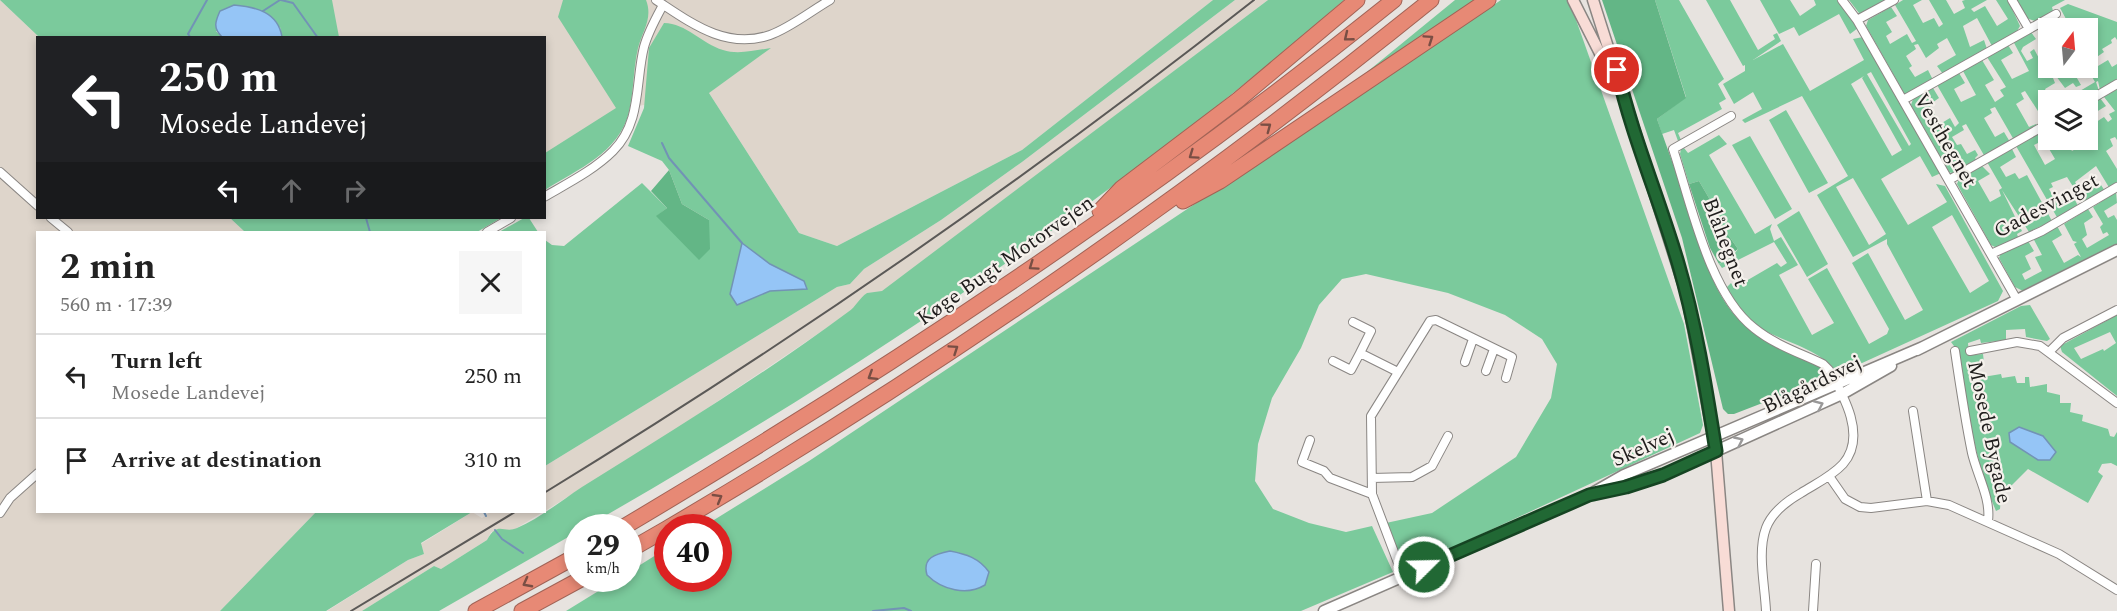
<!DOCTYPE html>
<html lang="en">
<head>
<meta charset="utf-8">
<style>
  body { margin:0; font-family:Spectral,serif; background:#f6f6f6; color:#222; height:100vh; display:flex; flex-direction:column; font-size:22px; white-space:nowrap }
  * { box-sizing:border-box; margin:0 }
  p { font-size:20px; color:#767676 }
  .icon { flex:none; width:33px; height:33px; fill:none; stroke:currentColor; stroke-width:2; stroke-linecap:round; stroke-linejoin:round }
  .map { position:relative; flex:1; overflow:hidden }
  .panel { position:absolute; left:36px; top:231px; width:510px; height:282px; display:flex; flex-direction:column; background:#fff; border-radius:0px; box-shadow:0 3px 9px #0003 }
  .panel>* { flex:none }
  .hud { position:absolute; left:36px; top:36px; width:510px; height:183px; border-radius:0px; box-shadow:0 3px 9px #0003; background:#202124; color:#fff; overflow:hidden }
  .needle { width:39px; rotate:16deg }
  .fabs { position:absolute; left:2038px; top:18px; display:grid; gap:12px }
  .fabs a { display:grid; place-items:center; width:60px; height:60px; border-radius:0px; background:#fff; box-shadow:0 3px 9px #0003; font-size:30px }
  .speed { position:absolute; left:564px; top:514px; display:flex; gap:12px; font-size:30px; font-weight:700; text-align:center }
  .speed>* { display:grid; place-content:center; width:78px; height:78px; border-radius:50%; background:#fff; box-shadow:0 3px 9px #0003; line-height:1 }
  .speed small { font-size:15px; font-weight:400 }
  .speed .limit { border:9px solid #d22; background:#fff; color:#111 }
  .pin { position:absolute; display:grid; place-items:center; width:51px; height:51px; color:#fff; margin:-26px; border:3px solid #fff; border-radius:50%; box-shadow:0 2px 6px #0007 }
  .me { position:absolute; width:66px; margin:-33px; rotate:67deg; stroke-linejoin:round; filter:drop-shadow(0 0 4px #0008) }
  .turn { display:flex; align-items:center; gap:21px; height:126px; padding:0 24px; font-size:27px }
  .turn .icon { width:78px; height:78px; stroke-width:2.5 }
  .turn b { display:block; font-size:42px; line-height:51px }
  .lanes { display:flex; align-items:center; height:57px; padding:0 24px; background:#0003; justify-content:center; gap:30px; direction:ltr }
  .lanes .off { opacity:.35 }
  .round { display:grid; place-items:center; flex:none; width:63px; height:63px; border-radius:0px; background:#f6f6f6 }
  .summary { display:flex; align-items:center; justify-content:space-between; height:102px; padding:0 24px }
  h1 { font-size:36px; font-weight:700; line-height:45px }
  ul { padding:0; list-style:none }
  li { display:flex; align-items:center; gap:18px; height:84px; padding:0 24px; border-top:2px solid #e0e0e0 }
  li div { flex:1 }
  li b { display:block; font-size:22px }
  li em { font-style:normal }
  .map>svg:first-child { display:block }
  .built { fill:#ded5cb }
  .green { fill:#7bca9c; fill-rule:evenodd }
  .forest { fill:#63b686 }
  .water { fill:#95c5f6; stroke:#7293b5; stroke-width:1.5 }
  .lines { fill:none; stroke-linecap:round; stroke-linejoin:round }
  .stream { stroke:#7293b5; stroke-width:2 }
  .minor-casing { stroke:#8a8683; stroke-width:10 }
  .tertiary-casing { stroke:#8a8683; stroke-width:13 }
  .secondary-casing { stroke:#8a8683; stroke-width:13 }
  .motorway-casing { stroke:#a16356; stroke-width:17 }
  .minor { stroke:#fff; stroke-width:8 }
  .tertiary { stroke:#fff; stroke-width:10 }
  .secondary { stroke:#f8dcd6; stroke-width:10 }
  .motorway { stroke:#e78975; stroke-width:15 }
  .rail { stroke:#5b5957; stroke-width:2 }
  .oneway { stroke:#794e44 }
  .oneway2 { stroke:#9a9999 }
  .route-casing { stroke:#154422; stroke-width:15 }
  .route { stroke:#216834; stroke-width:10 }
  .labels { text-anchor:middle; stroke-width:4.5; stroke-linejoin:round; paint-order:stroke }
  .street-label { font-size:21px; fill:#1f1d1c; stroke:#f5f1ec }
</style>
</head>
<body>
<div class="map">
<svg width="2117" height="611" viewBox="0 0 2117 611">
  <rect width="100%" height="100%" fill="#e7e3df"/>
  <path class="built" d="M0,0l39,37 -1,181h192l15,14h-207v280h278l-96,99h-220z
    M331,0h882l-191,150 -185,96 -38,-13 -90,-140 -87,16 -77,48 -1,-119 -206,-1z
    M1235,0h33l-386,292 -15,1 -15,17 -30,21 -144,97 -133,83v-45l292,-179 13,-3 14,-15 77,-49 81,-58z
    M472,512l10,6 8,-6h53l-28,17 -24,3 -4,8 -46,29 -7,-3 -72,45h-35l81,-51 16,-6 -3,-10z"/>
  <path class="green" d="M0,0h332l7,37h-57l-2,-10 -64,4 6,6h-183z
    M563,0h83c7,18 -3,30 -8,48 -5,21 -4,43 -9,64 -10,41 -51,57 -84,78v-37l71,-45 -58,-91z
    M1213,0h22l-213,162 -81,58 -77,49 -14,15 -13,3 -292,179v-226l7,5 12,1 78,-63 25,25 -10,8 52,4 -27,-16 -13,-34 -7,-9 -34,-15 16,-38 5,-60 15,-25c22,0 38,21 59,27 15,5 33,0 48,-2l-62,45 90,140 38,13 185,-96z
    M1268,0h76c-233,204 -491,374 -760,528h-6l-1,4 -138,79h-77l72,-45 7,3 46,-29c11,-20 16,-6 30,-12 23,-10 44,-27 65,-41 90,-56 181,-112 266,-175 8,-5 11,-14 19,-19l15,-2z
    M1455,0h25l-135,90z
    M1501,0h68l115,324 19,101 -3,8 -294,136 -20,-46 46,-10 84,-56 35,-59 6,-34 -15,-25 -37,-24 -57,-22 -82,-19 -24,5 -23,26 -18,43 -29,50 -14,46 -3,37 18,28 36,14 37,9 26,-6 21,46 -92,39h-735l52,-32h10l1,-7 38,-24 1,31h50v-51h-17l108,-67z
    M1655,0h24l45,79 -6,5 8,15 -7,4 3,6 -44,24 3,7 -3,1 -4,-11 -12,4 -5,-15 29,-22z
    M1706,0h24l28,50 17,-11 -2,-4 4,-2 4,8 -28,19 30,-16 27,47 54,-31 -11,-21 10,-2 78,136 -9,4 -12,-21 -39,23 27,46 39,-23 -11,-18 9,2 58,105 -5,10 -160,73c-16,-24 -50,-31 -75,-44 -16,-9 -26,-27 -37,-42l5,-5 3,5 43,-25 4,4 6,-4 -13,-21 -52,26 -3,-4 13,-7 6,-8 -16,-23 1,-4 -24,-41 -10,3 -9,-30 1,-5 3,-1 4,5 31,-18 8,9 -18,11 46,79 17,-10 -2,5 4,12 7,-4 17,28 -19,10 33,60 22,-12 -26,-44 19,-11 42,76 18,-10 2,-5 -37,-66 16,-10 37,67 18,-10 -36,-66v-5l-34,18 -36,-62 31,-19 -46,-80 -57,27 -3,-3 20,-11 -9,-17 -19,12 -11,-20 22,-13v-6l-2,1zM1871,72l40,72 -2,2 -42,-72zM1864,76l-2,2 40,72 -10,6 -41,-72zM1853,178l33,56 -17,11 -33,-58zM1952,215l37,66 -19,12 -38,-66z
    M1760,0h30l10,16 16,-11 -2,-5h23l21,28 -8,6 -11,-20 -40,22 -5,-9 -15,7z
    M1849,0h39l-24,14 -5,-1z
    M1903,0h19l-9,5 10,18 11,-5 5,9 4,-3 -14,-24h17l8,14 11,-6 -3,-7 3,-1h22l-16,9 3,3 11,-6 12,20 11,-7 -12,-19h12l12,26 -4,7 -24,13 -15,-28 -14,8 7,21 14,-7 3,9 -44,25 -6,-8 19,-11 -9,-17 -10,6 2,4 -13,10 -8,-14 -4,1 2,4 -10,7 6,10 -3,2 6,9 13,-7 5,10 -23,14 -6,-1 -38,-67 2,-6 23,-13 6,9 -11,6 6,10 -6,4 4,8 17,-10 5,9 4,-2 -21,-36z
    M2016,0h49l-13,7 1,4 -18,10 -9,-3z
    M2068,4l49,18v18l-2,-3 -4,3 1,3 -10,6 2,3 -10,7 4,7 10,-6 4,7 5,-3v17l-17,9 -2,-9 -2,1 3,9 -16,9h-13l-2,-2 27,-16 -8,-14 1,-40h-17l-11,-20z
    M2058,16l5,9 -14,3 -3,7 3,5v16l-4,-7 3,-2 -11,-19z
    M2031,32l5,7 -13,8 -2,4 6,10 6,-3 -3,-6 4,-3 7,13 8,-4v10h34l-9,5 7,12 -5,2 -3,-4 -8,5 -9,-12 -3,2 2,5 -10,6 2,4 -4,2 6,11v14l-4,2 -20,-31 -4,2 3,6 -8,5 13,23 7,-3 1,2 -23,14 -19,-33 -5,2 2,4 -8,5 11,19 9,-5 6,10 -25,15 -19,-33 -4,2 2,4 -12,7 5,8 4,-1 6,10 8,-4 3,5 -3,3 2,3 -23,13 -5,-2 -38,-67 2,-6 20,-11 6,10 -10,7 11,19 10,-6 5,9 4,-4 -22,-38 22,-12 6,10 -11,6 7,13 15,-7 -13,-24 19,-11 12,20 -9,5 10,17 9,-6 -4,-6 6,-3 -19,-30 21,-12 5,8 -12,7 11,19 17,-8 -16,-30z
    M2117,89v51l-2,-3 -5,2 3,7 -7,5 11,18v15l-7,5 -14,-23 -21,16 6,10 18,-10 6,9 -21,13 -17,-27 -16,6 2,4 -4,2 5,9 5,-3 5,9 10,-6 5,10 -21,11 -42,-73 24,-13v9l-6,3 11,20 10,-6 -10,-17 12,-2 3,4 6,-3 6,10 16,-9 5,7 -5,-13v-31l12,-7 6,8 -18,11 5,7 11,-7 4,5 4,-3 -3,-5 6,-3 -11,-14z
    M1786,110l42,73 -19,10 -40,-73z
    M1750,136l42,73 -17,10 -43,-74z
    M2012,149l4,8 -16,10 6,10 9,-4 4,6 8,-4 25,46 -23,11 -27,-42 20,41 -5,3 1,3 -21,11 -6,-3 -34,-61 2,-5 23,-13 8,8 -12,7 12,21 11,-6 -2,-6 3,-2 -15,-26z
    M2116,192l1,11 -13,8 4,7 6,-3 3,5v24l-94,47 -8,-4 -16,-29 2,-5 27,-12 6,10 -9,5 6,13 -9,5 3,6 17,-9 -7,-14 7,-2 -9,-17 24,-12 5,9 -10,6 12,22 14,-8 3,2 -7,-13 3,-2 -4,-1 -9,-17 24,-15 5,8 -9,6 3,12 -5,4 5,9 22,-13 -2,-3 -4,2 -3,-7 3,-3 -10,-17z
    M1799,211l29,53 -21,13 -30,-52z
    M230,218h271l-24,14h-232z
    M524,218h5l9,14h-39z
    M2030,305l20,34 -3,2 -21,-4 -1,-8 -19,1v10l-25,3 -1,-4 -12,4 1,12 14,-1 1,9 -14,4 1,6 4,-3 2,8 24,-4 1,4 13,-2 2,7h8v-6h4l1,10 17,-3v8l13,3v8h11l-1,9 13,3 -1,6 26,8 2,7 4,1 3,-5v34l-6,-3 -9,1 -4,8 5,4 -15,27 -60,-34 -27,27 -1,13 -4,2c-22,-52 -29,-106 -39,-161l-6,-8 70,-36z
    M2117,315v81l-55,-44 -2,-6zM2110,332l6,11 -12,8 -1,-2 -22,10 -7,-11z
    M316,512h156l-51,31 3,11 -16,6 -82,51h-106z"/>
  <path class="forest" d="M1602,0h53l31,98 -29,21c11,32 23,63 34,96 15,44 22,85 60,116 23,19 55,23 77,42l-1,5 -93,36h-6l-5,-5 -41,-171z
    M669,170l13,34 27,16 1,29 -11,11 -43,-44 11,-8 -16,-17z
    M1699,181l24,41 -1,4 16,23 -19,15 -9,-16 -21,-64z"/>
  <path class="water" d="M234,5c22,2 44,7 48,32h-60c-9,-9 -7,-15 -2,-26z
    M742,243l28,21 34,17 3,8 -37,2 -33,14 -7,-11z
    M2019,427l24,9 13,16 -6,8h-12l-28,-18 -1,-9z
    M950,551c16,3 29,7 39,21l-4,13c-18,11 -43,5 -58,-10 -5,-17 8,-21 23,-24z"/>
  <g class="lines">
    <path class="stream" d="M281,0l12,3 25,35
      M263,11l17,-11
      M191,38l-3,-4 19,-34
      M662,143l7,15 73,85
      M366,218l4,14
      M484,512l2,4
      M495,530l7,9 21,14
      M873,611l31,-3 7,3"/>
    <g class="minor-casing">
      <path id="minor" d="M656,0c35,23 70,50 114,35 20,-7 41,-24 60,-35
        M1842,0l15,20 160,280
        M2012,0l17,29
        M1857,20l37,-20
        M1903,100l153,-86
        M2088,101l29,-17
        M1731,116l-58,33c18,54 36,144 81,179 21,17 46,25 69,36l6,6c15,26 38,67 14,94 -12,13 -28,20 -42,29 -14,8 -29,19 -35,35 -9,24 -1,58 0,83
        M0,172l38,34
        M1949,180l100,-57
        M544,197c24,-14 50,-27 69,-46 29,-29 22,-69 31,-104 4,-15 12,-29 19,-42
        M51,218l17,14
        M487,232l24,-14
        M1991,254l51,-23 75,-44
        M1353,322l18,9 -11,22 38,19
        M1955,351c5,34 10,68 17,102 5,22 19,45 16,68
        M1970,351l47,-9 23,4 77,57
        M2050,351l13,-13 54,-28
        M1333,361l18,9 9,-17
        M1465,362l8,-23
        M1486,371l8,-22
        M1913,411l14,90
        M1310,440l-8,22 22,9 6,7 42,16
        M1829,476l16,23 15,8 11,1 56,-7 22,4 110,49 58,36
        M1372,478l40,-1 20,-11 16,-30
        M0,513l10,-15 28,-25
        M1403,576l-31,-82 -1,-78 59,-95 6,-1 76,37 -6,21
        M1813,611l3,-47"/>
    </g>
    <g class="tertiary-casing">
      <path id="tertiary" d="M1917,350l200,-100
        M1601,492l62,-17 179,-81 49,-28
        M1324,611l265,-116 35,-20 299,-128"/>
    </g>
    <g class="secondary-casing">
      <path id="secondary" d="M1573,0l40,79
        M1593,0l94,296 29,155 13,160"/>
    </g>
    <g class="motorway-casing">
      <path id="motorway" d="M1183,201l37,-20 268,-181
        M1100,211l22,-23 116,-88 119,-100
        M622,528c268,-159 529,-332 772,-528
        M668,528c267,-157 522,-333 763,-528
        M628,551l40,-23
        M476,611l102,-56
        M522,611l59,-32"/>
    </g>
    <use href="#minor" class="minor"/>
    <use href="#tertiary" class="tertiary"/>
    <use href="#secondary" class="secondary"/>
    <use href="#motorway" class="motorway"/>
    <path class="rail" d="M544,493c247,-151 483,-314 710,-493
      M351,611l164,-99"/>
  </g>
  <defs><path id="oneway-chevron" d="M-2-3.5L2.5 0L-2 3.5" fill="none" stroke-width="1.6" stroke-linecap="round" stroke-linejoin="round" transform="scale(1.5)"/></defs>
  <g class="oneway">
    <use href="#oneway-chevron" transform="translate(1348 37) rotate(141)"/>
    <use href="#oneway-chevron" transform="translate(1429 39) rotate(-34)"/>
    <use href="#oneway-chevron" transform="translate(1267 127) rotate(-37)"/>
    <use href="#oneway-chevron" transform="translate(1193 155) rotate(145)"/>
    <use href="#oneway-chevron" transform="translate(1033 266) rotate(145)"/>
    <use href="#oneway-chevron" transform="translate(954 349) rotate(-34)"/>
    <use href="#oneway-chevron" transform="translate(872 376) rotate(148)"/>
    <use href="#oneway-chevron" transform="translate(718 498) rotate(-30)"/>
    <use href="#oneway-chevron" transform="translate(527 583) rotate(152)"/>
  </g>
  <g class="oneway2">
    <use href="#oneway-chevron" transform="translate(1819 405) rotate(-24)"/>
    <use href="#oneway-chevron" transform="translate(1739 441) rotate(-25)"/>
  </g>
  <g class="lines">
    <g class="route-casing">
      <path id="route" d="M1424,567l165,-72 37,-8 37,-12 53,-24c-10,-63 -20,-127 -38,-188 -19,-65 -46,-127 -61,-193"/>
    </g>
    <use href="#route" class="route"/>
  </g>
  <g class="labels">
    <g class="street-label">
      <text transform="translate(1946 140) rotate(60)" y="7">Vesthegnet</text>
      <text transform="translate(2046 205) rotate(-28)" y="7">Gadesvinget</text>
      <text transform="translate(1726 242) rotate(69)" y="7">Blåhegnet</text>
      <text transform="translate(1005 260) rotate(-35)" y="7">Køge Bugt Motorvejen</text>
      <text transform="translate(1812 384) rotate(-26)" y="7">Blågårdsvej</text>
      <text transform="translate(1990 432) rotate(78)" y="7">Mosede Bygade</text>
      <text transform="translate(1643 447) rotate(-24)" y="7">Skelvej</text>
    </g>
  </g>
</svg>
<div class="fabs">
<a><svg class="needle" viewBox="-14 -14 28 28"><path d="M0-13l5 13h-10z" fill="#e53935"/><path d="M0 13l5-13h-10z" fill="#767676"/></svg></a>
<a><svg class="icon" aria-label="layers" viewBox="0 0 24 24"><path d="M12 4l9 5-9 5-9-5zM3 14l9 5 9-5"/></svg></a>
</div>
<div class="speed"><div>29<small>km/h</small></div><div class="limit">40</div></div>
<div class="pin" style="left:1617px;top:70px;background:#d93025"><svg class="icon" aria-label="arrive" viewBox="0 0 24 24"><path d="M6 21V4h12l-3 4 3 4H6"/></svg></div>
<svg class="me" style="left:1424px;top:567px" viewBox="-20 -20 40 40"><circle r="17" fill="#216834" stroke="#fff" stroke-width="3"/><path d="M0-11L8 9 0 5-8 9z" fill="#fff"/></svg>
<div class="hud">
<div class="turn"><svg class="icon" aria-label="left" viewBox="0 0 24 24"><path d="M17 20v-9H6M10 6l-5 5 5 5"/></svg><div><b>250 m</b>Mosede Landevej</div></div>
<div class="lanes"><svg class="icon" aria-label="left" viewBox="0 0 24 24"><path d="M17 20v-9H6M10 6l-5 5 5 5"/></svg><svg class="icon off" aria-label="ahead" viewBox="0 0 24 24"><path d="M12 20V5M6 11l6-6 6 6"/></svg><svg class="icon off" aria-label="right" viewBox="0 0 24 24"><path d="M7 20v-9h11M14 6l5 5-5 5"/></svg></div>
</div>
<section class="panel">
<div class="summary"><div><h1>2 min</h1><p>560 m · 17:39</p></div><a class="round"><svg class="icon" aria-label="close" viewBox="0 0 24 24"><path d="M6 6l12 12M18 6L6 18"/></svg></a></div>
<ul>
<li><svg class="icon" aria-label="left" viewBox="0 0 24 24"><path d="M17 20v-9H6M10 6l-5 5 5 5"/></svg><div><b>Turn left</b><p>Mosede Landevej</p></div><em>250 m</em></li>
<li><svg class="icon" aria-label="arrive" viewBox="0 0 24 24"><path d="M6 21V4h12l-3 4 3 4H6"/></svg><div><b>Arrive at destination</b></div><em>310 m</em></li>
</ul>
</section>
</div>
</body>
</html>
